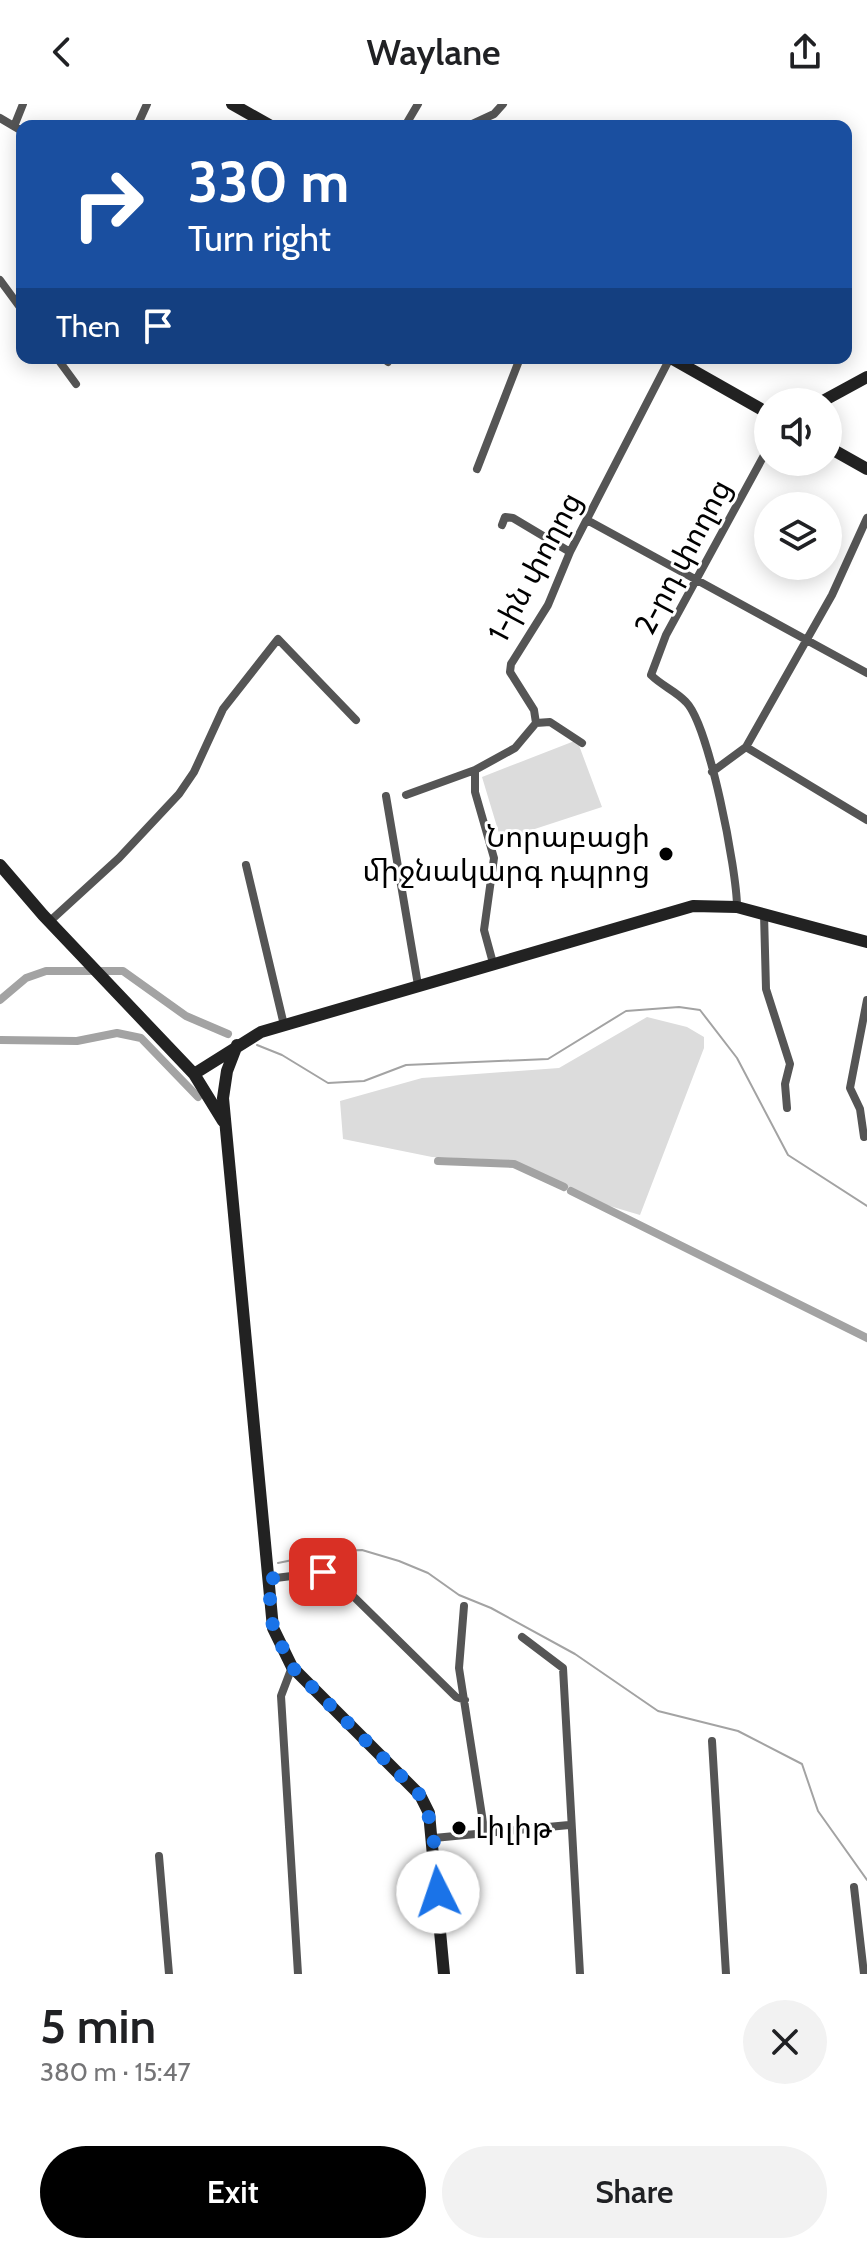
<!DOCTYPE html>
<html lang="en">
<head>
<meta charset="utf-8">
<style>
  body { margin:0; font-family:Cabin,"Noto Sans Armenian",sans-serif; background:#f2f2f2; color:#202124; height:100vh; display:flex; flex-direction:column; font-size:30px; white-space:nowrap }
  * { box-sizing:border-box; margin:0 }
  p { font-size:26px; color:#757577 }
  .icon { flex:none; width:44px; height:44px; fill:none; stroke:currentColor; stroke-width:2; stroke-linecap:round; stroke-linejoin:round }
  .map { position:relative; height:1870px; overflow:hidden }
  .details { display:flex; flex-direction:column; background:#fff; flex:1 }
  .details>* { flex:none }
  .guide { position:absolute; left:16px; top:16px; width:836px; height:244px; border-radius:16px; box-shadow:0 4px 20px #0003; background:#1a4fa0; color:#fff; overflow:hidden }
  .fabs { position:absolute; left:754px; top:284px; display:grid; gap:16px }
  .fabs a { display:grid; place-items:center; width:88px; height:88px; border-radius:50%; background:#fff; box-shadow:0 4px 20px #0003; font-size:40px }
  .pin { position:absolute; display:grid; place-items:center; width:68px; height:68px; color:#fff; margin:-34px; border-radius:16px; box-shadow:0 4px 12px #0006 }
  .me { position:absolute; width:88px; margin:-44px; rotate:356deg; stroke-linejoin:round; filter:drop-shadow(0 0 6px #0008) }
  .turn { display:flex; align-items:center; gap:28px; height:168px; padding:0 40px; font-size:36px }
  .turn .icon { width:104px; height:104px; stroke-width:2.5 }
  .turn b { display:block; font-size:56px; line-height:68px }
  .then { display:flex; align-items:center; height:76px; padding:0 40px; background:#0003; gap:16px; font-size:30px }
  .round { display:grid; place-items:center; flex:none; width:84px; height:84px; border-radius:42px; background:#f2f2f2 }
  .headline { display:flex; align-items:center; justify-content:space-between; height:136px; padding:0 40px }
  h1 { font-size:48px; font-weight:600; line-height:60px }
  .cta { display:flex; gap:16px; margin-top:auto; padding:16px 40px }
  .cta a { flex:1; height:92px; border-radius:48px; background:#000; color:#fff; font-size:32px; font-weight:600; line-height:92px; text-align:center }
  .cta a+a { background:#f2f2f2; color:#202124 }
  header { display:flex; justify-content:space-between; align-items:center; height:104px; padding:0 40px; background:#fff; font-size:36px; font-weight:600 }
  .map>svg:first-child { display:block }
  .green { fill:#dcdcdc }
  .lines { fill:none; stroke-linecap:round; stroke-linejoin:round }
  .stream { stroke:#a3a3a3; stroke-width:2 }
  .canal { stroke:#a3a3a3; stroke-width:8 }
  .minor { stroke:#555; stroke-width:8 }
  .secondary { stroke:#222; stroke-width:12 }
  .route { stroke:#1a73e8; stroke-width:14; stroke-dasharray:0 25.2 }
  .poi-dot { fill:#000; stroke:#fff; stroke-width:3 }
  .labels { text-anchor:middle; stroke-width:6; stroke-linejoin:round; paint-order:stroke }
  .street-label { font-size:30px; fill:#000; stroke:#fff }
  .poi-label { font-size:30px; fill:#000; stroke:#fff; text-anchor:end }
</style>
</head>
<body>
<header><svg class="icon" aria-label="back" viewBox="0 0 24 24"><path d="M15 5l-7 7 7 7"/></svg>Waylane<svg class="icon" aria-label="share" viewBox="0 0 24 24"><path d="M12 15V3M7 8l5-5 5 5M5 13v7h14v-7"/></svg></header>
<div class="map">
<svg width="867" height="1870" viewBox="0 0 867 1870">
  <rect width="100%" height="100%" fill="#fff"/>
  <path class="green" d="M577,636l25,67 -101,33 -19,-63z
    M647,913l40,10 17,10v11l-64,167 -37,-11 -92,-44 -79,-3 -89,-18 -3,-38 82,-23 137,-10z"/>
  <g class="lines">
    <path class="stream" d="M257,941l25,10 46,28 36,-2 42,-16 142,-6 78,-48 53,-4 21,3 37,48 51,97 79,51
      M278,1459l58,-12 26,-1 37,11 29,12 31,22 32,13 84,46 83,57 80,20 64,33 16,47 49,69"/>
    <path class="canal" d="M0,896l26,-22 20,-7h77l63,45 42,18
      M0,936l77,1 40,-8 24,5 57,59
      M438,1057l76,3 50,23
      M571,1087l296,147"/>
    <path class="minor" d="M0,14l22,13
      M15,20l8,-20
      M137,22l10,-22
      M405,22l13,-22
      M468,22l26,-12 9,-10
      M0,176l22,30
      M57,254l19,26
      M388,258l2,-4
      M477,365l43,-111
      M587,416l280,153
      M502,421l3,-8 8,1 57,34
      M536,619l14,-1 32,21
      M746,643l121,73
      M712,668l34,-25 86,-152 35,-77
      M406,691l69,-25
      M386,692l32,189
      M246,761l38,160
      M737,803c0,-36 -28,-182 -51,-205 -10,-11 -24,-16 -35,-27l15,-40 102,-187
      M764,810l2,75 24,75 -5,20 2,24
      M49,818l70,-64 60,-64 15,-22 29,-63 55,-70 78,81
      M493,859l-9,-33 10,-72 -19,-66v-22l40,-22 21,-25 -2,-13 -24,-38 1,-8 37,-59 22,-53 100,-194
      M864,1033l-4,-28 -10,-21 17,-88
      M268,1475l55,-7 27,21 106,104 9,3
      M464,1502l-5,62 26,167
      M522,1533l41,31 17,306
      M292,1563l-11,29 17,278
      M712,1637l14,233
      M434,1734l135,-13
      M159,1752l10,118
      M854,1783l10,87"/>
    <path class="secondary" d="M232,0l39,22
      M671,254l97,55
      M821,298l46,-25
      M828,343l39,22
      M0,761l43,50 151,159 29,47
      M237,941l-10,26 -4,27 50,530 19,39 128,128 9,18 15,161
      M194,970l67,-42 432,-126 44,1 130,35"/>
  </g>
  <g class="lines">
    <path class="route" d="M323,1468l-55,7 5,49 19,39 128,128c16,31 15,63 18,97"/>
  </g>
  <g class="poi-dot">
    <circle cx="666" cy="750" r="8"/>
    <circle cx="459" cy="1724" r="8"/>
  </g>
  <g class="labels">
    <g class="street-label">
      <text transform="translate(683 453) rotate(-62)" y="10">2-րդ փողոց</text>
      <text transform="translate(535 463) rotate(-62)" y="10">1-ին փողոց</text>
    </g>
    <g class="poi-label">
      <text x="650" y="743">Նորաբացի<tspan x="650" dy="34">միջնակարգ դպրոց</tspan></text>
      <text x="475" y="1734" text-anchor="start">Լիլիթ</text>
    </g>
  </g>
</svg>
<div class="fabs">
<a><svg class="icon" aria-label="sound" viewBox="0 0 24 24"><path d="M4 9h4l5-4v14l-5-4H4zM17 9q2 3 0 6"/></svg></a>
<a><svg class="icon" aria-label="layers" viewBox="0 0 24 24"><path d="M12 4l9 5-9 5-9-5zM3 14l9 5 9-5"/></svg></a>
</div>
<div class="pin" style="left:323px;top:1468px;background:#d93025"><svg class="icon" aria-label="arrive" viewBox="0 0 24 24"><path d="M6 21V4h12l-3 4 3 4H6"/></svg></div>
<svg class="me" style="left:438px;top:1788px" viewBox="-20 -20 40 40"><circle r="19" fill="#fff"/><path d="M0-13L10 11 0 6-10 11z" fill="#1a73e8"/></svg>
<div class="guide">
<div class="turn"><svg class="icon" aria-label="right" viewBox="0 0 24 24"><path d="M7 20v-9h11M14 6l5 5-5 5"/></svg><div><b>330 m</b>Turn right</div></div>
<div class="then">Then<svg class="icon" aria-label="arrive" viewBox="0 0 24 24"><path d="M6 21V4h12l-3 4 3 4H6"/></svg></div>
</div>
</div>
<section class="details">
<div class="headline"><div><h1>5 min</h1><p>380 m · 15:47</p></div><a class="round"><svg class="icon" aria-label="close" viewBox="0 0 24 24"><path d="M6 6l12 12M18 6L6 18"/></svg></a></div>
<div class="cta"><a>Exit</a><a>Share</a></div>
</section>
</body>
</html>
